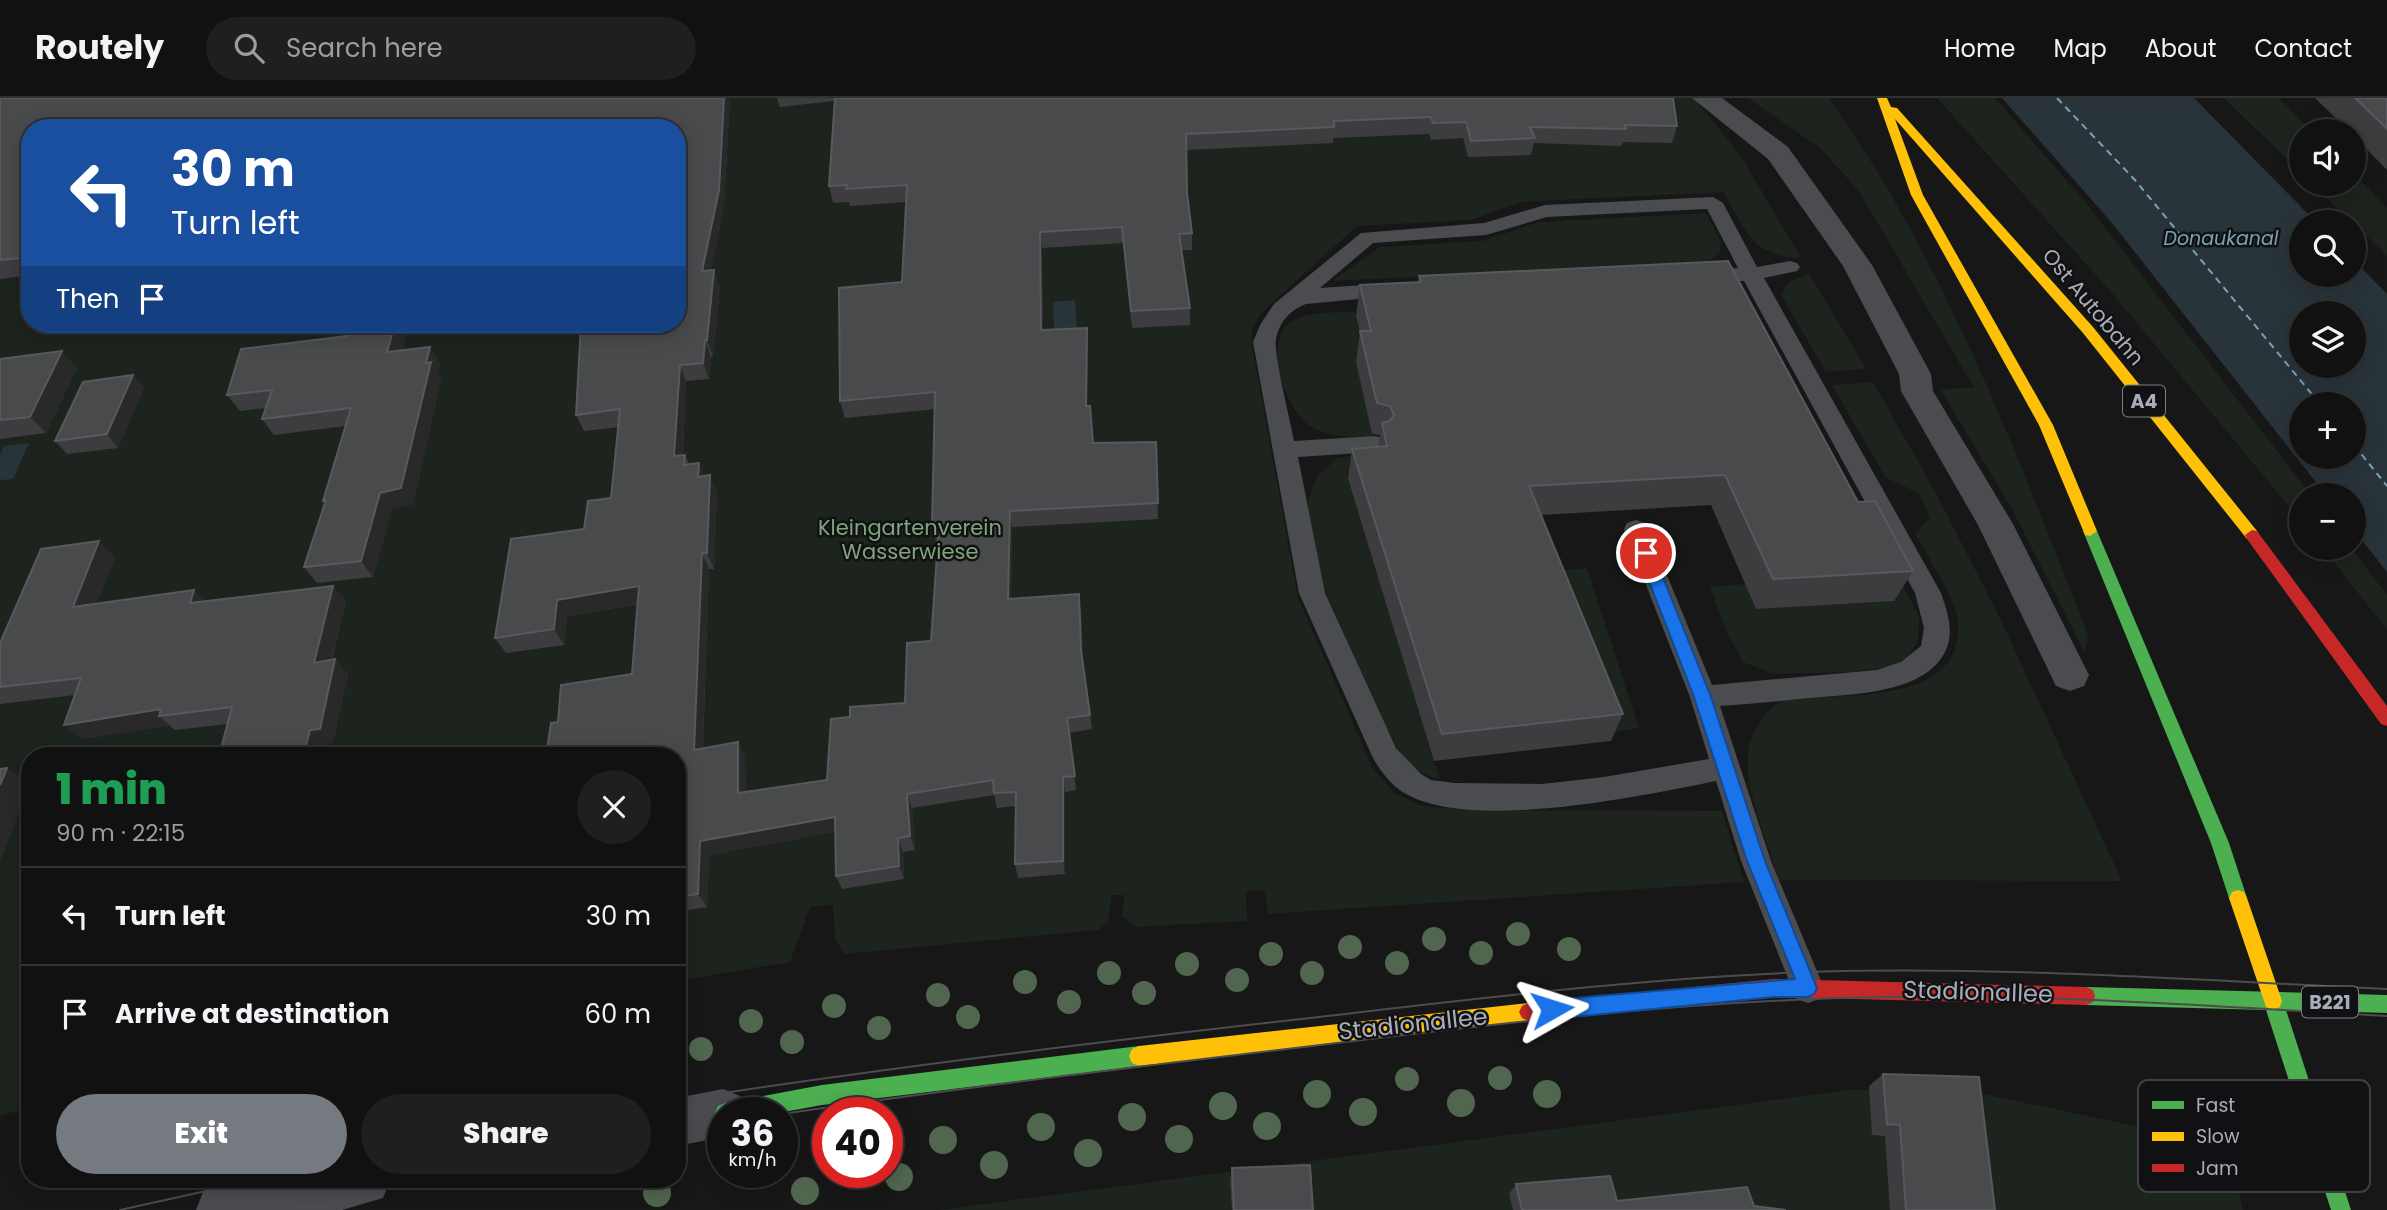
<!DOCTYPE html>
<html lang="en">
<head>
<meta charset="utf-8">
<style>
  body { margin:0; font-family:Poppins,sans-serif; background:#1e1f1f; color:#f1f3f6; height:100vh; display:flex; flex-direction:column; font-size:26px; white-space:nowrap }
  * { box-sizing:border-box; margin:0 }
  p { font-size:23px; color:#9c9d9f }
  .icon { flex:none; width:38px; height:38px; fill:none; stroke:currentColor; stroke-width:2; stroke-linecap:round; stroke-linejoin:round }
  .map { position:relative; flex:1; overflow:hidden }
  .panel { position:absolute; left:21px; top:649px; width:665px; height:441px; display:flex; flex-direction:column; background:#111; border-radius:28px; box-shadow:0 4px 18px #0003,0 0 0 2px #303131 }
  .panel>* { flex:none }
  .banner { position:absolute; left:21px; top:21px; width:665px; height:214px; border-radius:28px; box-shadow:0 4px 18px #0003,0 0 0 2px #303131; background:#1a4fa0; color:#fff; overflow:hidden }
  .controls { position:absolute; left:2289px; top:21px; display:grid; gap:14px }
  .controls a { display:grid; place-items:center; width:77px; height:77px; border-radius:50%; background:#111; box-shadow:0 4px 18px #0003,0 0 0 2px #303131; font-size:35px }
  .speed { position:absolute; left:707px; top:999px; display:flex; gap:14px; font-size:35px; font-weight:700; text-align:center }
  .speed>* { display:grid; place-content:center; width:91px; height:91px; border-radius:50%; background:#111; box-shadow:0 4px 18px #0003,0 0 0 2px #303131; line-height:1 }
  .speed small { font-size:18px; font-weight:400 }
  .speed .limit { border:10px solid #d22; background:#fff; color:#111 }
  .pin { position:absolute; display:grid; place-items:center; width:60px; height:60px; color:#fff; margin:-30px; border:4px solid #fff; border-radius:50%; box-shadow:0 2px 7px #0007 }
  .me { position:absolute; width:77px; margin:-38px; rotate:84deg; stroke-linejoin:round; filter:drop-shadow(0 0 5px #0008) }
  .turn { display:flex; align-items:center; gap:24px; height:147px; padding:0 35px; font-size:32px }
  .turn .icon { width:91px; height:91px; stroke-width:2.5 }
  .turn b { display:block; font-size:49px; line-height:60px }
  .then { display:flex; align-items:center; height:66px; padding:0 35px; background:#0003; gap:14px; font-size:26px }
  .round { display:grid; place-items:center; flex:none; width:74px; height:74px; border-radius:37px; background:#1e1f1f }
  .headline { display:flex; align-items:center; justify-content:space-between; height:119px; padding:0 35px }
  h1 { font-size:42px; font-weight:800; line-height:52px; color:#1e9e55 }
  .action { display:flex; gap:14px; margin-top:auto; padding:14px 35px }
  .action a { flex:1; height:80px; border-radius:42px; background:#757980; color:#fff; font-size:28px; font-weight:800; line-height:80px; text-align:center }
  .action a+a { background:#1e1f1f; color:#f1f3f6 }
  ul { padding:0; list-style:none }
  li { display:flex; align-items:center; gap:21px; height:98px; padding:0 35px; border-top:2px solid #303131 }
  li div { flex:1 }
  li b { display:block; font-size:26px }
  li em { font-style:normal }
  header { display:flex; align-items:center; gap:42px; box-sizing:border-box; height:98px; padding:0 35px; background:#111; border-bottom:2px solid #303131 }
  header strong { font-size:33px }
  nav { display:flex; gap:38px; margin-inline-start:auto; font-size:24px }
  .search { width:490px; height:63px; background:#1e1f1f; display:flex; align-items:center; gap:18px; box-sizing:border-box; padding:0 24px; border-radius:38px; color:#9c9d9f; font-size:26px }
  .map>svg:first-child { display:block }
  .green { fill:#1c241d; fill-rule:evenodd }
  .water { fill:#29343a; fill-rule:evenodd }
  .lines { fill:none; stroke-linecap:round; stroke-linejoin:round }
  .ferry { stroke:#7ba1b7; stroke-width:2; stroke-dasharray:7 5; stroke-linecap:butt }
  .lane { fill:#4b4c50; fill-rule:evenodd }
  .street { fill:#4b4c50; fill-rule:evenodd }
  .fast { fill:#4caf50; fill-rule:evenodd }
  .slow { fill:#ffc107; fill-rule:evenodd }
  .jam { fill:#c62828; fill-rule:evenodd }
  .tram { stroke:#4b4c4f; stroke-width:2 }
  .tree { fill:#50664f }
  .wall { fill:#3d3d3f }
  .shaded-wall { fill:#29292a }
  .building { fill:#484a4c; stroke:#57595d; stroke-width:2 }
  .route { fill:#1a73e8; stroke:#114b97; stroke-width:2 }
  .labels { text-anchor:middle; stroke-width:5; stroke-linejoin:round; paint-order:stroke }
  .far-water-label { font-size:19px; font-style:italic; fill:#7ba1b7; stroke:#111113 }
  .shield { fill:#111113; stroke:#7a7f87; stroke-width:2 }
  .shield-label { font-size:19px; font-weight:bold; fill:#a7aeb9 }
  .street-label { font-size:21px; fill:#a7aeb9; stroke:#111113 }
  .park-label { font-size:21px; fill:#7ea67c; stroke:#111113 }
  .near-street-label { font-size:24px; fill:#a7aeb9; stroke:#111113 }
  .key { fill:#111113; stroke:#3e4045; stroke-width:2 }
  .key-label { font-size:19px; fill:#a7aeb9 }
</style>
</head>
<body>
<header>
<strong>Routely</strong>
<div class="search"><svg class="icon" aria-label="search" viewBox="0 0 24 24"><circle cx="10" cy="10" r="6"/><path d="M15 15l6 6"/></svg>Search here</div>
<nav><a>Home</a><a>Map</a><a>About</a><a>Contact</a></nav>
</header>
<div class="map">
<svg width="2387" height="1112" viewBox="0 0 2387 1112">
  <rect width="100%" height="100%" fill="#171717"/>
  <path class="green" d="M0,0h1694l47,58 60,102c-49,-1 -56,-28 -77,-66l-203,10 -50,18 -114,6 -96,87 -9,16v17l46,251 74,170 22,26 28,13 44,4 256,1 22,71 -476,32 -3,-24 -19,1 1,30 -111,6 -14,-11 2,-21h-12l-4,27 -10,8 -254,24 -9,-17 -2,-32 -23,2 -20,55 -113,19v-225h-647v353l-30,6zM30,30h647v196h-647z
    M1748,0h81c116,164 186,352 259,537l-3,18 -72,-142 -73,-122 34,-1 -115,-197 -39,-43z
    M1937,0h58l91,105 225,292h-10v26l-188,-227z
    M2224,0h54l33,33h-10v42z
    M2354,76l33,34v48l-75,-72h42z
    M1706,115l15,29 -1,10 -8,7 -16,4 -364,18 48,-34 102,-6 57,-19z
    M1809,175l57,96 -40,3 -45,-77 7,-12z
    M1355,214l12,50h-11l17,75c-21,0 -44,1 -63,-11 -25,-16 -48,-84 -19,-104 18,-12 44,-9 64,-10z
    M1873,284l59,104 66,128 124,267 -343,-1c-11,-37 -35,-90 -31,-129 2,-17 19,-44 35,-50 9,-4 23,-2 32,-3 52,-4 150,0 143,-78 -2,-21 -32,-66 -43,-86l15,-16 -12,-25 -33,-16 -53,-92z
    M1377,353l-29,29 92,300 -16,-6 -16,-11 -11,-16 -20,-36 -54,-125 -16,-83 10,-26 20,-19z
    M1874,432l45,86 -1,25 -9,14 -14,11 -43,6 -79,2 -30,-12 -15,-27 -18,-48 36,-3 11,25 136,-8z
    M2323,450h28l36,47v35z
    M1587,470l52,160 -32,5 -64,-161z
    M1959,991l268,56 16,65h-1304l911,-120z"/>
  <path class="water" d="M2002,0h192l122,124h-15v53h53v-15l33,34v278l-33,-42v-35h-28l-214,-272zM2301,215h53v53h-53zM2301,306h53v53h-53z
    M1075,202l2,28 -23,1 -1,-27z
    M29,345l-16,36 -13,1v-25l4,-9z"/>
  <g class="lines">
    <path class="ferry" d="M2057,0l78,82 185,224
      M2354,347l33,41"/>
    <path class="lane" d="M1713,99l10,6 34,64 33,-6 7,2 3,4 -3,4 -33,7 177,315c5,15 11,31 8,47 -11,54 -96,54 -139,58 -30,3 -60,6 -90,8l51,155 53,127 -5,11 -11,4 -11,-4 -5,-11 -51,-127 -25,-80c-75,15 -240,50 -308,14 -16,-8 -28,-24 -36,-39l-73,-163 -46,-251 7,-17 14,-21 87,-71 123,-10 61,-18zM1707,111l31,59 -43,3 -3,5 3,5h49l171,312 9,35 -3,18 -20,16 -24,8 -165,15 -64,-156 -3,-6 -9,-3 -9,3 -3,6 66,168 19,62 -105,18 -62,7 -87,-1 -24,-3 -10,-6 -25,-26 -71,-155 -27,-136 77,-5 8,-2 4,-6 -4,-6 -8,-2 -81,5c-3,-18 -21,-88 -18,-102 3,-17 14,-29 30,-35l95,-9 3,-5 -3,-5 -7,-2 -74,5 53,-45 113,-8 61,-18z"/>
    <path class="street" d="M1692,0h30l66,49 84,118 59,109 2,17 80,133 76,151 -5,11 -14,5 -14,-5 -78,-161 -77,-134 -2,-17 -56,-108 -75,-107z
      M723,991l17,7 7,17h-24v24l-46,9v-48z
      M246,1082h144l-7,18 -41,12h-146l7,-18z"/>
    <path class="fast" d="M2090,428l7,5 132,312 18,55 -3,6 -6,2 -6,-2 -3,-6 -18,-55 -128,-312z
      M2086,889l301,8v18l-101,-3 65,200h-20l-65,-200 -180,-5 -7,-3 -2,-6 2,-6z
      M1139,948l7,3 3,7 -3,7 -7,3 -317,39 -44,8h-55v9l-5,-2 -3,-7 3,-7 7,-3 97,-18z"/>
    <path class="slow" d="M1877,0h10l4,9 6,1 196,219 164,204 2,4 -2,4h-10l-164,-206 -188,-214 28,76 130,230 44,106 -7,5 -5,-1 -46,-110 -128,-230z
      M2238,792l6,2 3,6 35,103 -2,6 -7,3 -7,-3 -2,-6 -35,-103 3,-6z
      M1529,905l7,3 3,6 -3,6 -7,3 -390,45 -7,-3 -3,-7 3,-7 7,-3z"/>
    <path class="jam" d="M2252,432l5,1 130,175v20l-6,-2 -134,-185 -2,-4z
      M1774,881l312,8 7,3 2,6 -2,6 -7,3 -312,-8 -245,24 -7,-3 -3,-6 3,-6 7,-3z"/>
    <path class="tram" d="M677,1002c213,-33 428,-59 642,-83 163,-19 326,-39 490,-45 193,-6 385,8 578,17
      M782,1016c176,-26 353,-47 530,-68 190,-23 382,-46 573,-49 168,-3 335,10 502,19
      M677,1033l46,-8
      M120,1112l136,-30
      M268,1112l145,-30"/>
  </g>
  <g class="tree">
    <circle cx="1518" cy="836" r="12"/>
    <circle cx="1434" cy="841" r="12"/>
    <circle cx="1350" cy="849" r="12"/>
    <circle cx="1569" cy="851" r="12"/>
    <circle cx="1481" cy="855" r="12"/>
    <circle cx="1271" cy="856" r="12"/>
    <circle cx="1397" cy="865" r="12"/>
    <circle cx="1187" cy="866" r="12"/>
    <circle cx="1109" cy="875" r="12"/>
    <circle cx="1312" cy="875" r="12"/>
    <circle cx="1237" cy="882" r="12"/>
    <circle cx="1025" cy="884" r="12"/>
    <circle cx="1144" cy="895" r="12"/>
    <circle cx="938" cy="897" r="12"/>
    <circle cx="1069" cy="904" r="12"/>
    <circle cx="834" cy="908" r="12"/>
    <circle cx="968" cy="919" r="12"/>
    <circle cx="751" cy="923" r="12"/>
    <circle cx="879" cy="930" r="12"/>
    <circle cx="792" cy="944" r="12"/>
    <circle cx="701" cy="951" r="12"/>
    <circle cx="1500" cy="980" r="12"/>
    <circle cx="1407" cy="981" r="12"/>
    <circle cx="1317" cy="996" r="14"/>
    <circle cx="1547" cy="996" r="14"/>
    <circle cx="1461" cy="1005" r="14"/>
    <circle cx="1223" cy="1008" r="14"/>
    <circle cx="1363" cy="1014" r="14"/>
    <circle cx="1132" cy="1019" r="14"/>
    <circle cx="1267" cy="1028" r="14"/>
    <circle cx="1041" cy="1029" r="14"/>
    <circle cx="1179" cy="1041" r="14"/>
    <circle cx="943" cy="1042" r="14"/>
    <circle cx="1088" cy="1055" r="14"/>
    <circle cx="994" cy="1067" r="14"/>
    <circle cx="899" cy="1079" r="14"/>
    <circle cx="805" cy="1093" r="14"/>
    <circle cx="657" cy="1095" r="14"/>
  </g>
  <path class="wall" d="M0,0h730l-6,109 -13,63 9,17 -7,70h-2l-2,22 -23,2 -3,74h2l4,9 10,-1 5,13 13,16 -3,77h-5l-6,179 35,-6 7,15 1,35 81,-12 23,-63 55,-14 26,-62 7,-100 -2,1 -4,-17 3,-116 -90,9 -5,-17 62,-119 4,-80 -56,4 -1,-4 -16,1 -4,-17 5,-85 -54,6 -3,-9h896l4,28 -5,17 -49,-1 -2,4 -87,-3 -3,12 -63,2 -5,-19 -32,2 -2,-6 -96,4v5l-147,7 1,43 5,40v17h-10l8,58v17l-58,3 -9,-85 -81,5 1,82 45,15 -1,61 6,37 63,-1 2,77 -146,8 -1,71 70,12 2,51 9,68 -23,4 7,57 -11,2v82l-47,4 -3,-14 1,-58 -19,2 -3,-13 -82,13 3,42 -12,2 1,27 -62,10 -6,-13 -1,-44 -126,23 -2,52 -30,5v-156l-119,-34 74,-48 6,-70 -71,12 -3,29 -58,8 -11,-15 116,-140 8,-71 -35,4 -8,-16 101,-287h-647v147l-30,4z
    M2315,0h72v72l-33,-34v-5h-5z
    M1419,178l439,226 55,69 -19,30 -138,8 -45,-104 -170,10 82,199 -12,27 -177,20 -86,-282 4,-30 26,-3 2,-11 -8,-1 -16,-72 4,-30 -4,-16 4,-31 58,-3z
    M351,226h58l-7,27 38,13 -3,9 4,6 -28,125 -21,5 -19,68 -56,6 -13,-16 21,-64 -2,-2 22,-75 -71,9 -12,-16 3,-11 -25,3 -13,-16 120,-59z
    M0,261l77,9 -31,65 -46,6z
    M133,277l11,13 -26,60 -51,6 -12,-13z
    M115,459l-18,46 109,-2 127,-15 13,15 -14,59 3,-1 13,15 -15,69 -9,2 -3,11h-102l8,-32 -52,6 -6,-5 -87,14 -7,-44 -75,9v-63z
    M1883,976l112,136h-105l-5,-74 -13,-1 -3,-49z
    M1232,1070l81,42h-81l-2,-27z
    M1516,1086l101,17 137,5 32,4h-273l-4,-16z"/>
  <path class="shaded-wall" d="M724,0h6l-6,109 -16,81 -6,-17z
    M1040,134l2,16 1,99 -2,-17z
    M714,172l6,17 -7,70 -6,-17z
    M395,226h14l-11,45 -11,-17z
    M1087,230l1,17 -1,78 -1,-17z
    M705,242l6,17 -2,22 -6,-16z
    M430,249l10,17 -3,9 4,6 -28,125 -21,5 -19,68 -12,-16 19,-68 46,-130z
    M62,253l15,17 -31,65 -16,-16z
    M680,267l6,16 -4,92 -8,-17z
    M133,277l11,13 -26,60 -11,-14z
    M699,365l7,16 -8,-2z
    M710,377l7,17 -3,77 -7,-16z
    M1010,413l2,16 -1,87 -3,-15z
    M99,443l16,16 -25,65 -17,-15z
    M702,455l7,16 -7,196 -8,-15z
    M333,488l13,15 -19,76 -13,-14z
    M639,488l8,16 -80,14 -3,29 -10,-16 3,-29z
    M194,492l15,15 -19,-2z
    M1079,496l2,16 2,56 -2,-16z
    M335,561l13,15 -15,69 -9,2 -3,11h-18l7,-26z
    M161,611l-2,7 10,9 -87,14 -18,-14z
    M738,644l7,15 1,50 -8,-14z
    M7,670l23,17 -30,77v-77z
    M1063,679l2,15v82l-2,-13z
    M907,696l5,14 3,42 -5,-14z
    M835,719l6,14 -132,24 -2,52 -9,-13 2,-53z
    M898,740l5,14 1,27 -5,-13z"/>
  <path class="building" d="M0,0h724l-5,92 -17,81 12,-1 -7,70h-2l-2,23 -23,2 -6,91 11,-1 -1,10 15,-2 -1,14 12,-2 -3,78h-5l-8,197 44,-8v51l89,-13 4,-61 19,-2v-10l55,-4 2,-60 24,-2 8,-116h-7l3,-133 -95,9 -1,-113 63,-6 5,-97 -61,4 1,-4 -18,1 6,-88h838l4,28 -52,-1 1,4 -96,-2 5,11 -64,3 -5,-19 -33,1 -2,-6 -97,4v6l-148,7 1,59 5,40 -13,1 11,74 -59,3 -9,-84 -82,5 1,98 46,-2 -1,78h4l3,37 63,-1 2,61 -148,8 -2,88 71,-5 2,56 9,65 -23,3 8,58 -12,1v84l-48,3 1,-72 -22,1 -1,-13 -86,14 3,42 -12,2 1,28 -63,10 -1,-59 -135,24 -2,53 -21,3v-141h-131l5,-33 7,-1 3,-37 71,-11 7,-88 -82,14 -3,29 -59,9 16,-99 73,-10 4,-28 23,-3 9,-89 -44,6 5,-91h96v-196h-647v129l-30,3z
    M2355,0h32v31l-10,-10z
    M1728,163l130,241 17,-1 38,70 -140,8 -48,-104 -196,11 94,228 -181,20 -90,-285 35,-3 -5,-23 8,-2 4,-6 -4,-9 -13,-3 -17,-72h11l-11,-46 61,-3 -2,-6z
    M351,226h44l-8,28 43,-5 -4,16 5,-1 -30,126 -21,5 -19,68 -57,6 22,-67 -3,1 28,-93 -89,11 10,-29 -45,5 14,-46 106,-13z
    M62,253l-32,66 -30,3v-61z
    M133,277l-26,59 -52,7 28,-59z
    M99,443l-26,66 121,-17 -4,13 143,-17 -19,77 21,-4 -15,70 -10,1 -7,26h-84l13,-49 -73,9 2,-7 -97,16 17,-47 -81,9v-46h1l40,-92z
    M7,670l-7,17v-16z
    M1883,976l96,3 16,133h-89l-6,-85 -13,-1z
    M1310,1067l3,45h-79l-2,-42z
    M1610,1078l7,25 130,-14 7,19 32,4h-264l-6,-26z"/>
  <path class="route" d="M1646,449l7,6 58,144 54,164 52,127 -3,6 -6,3h-34l-222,22 -7,-3 -2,-7 2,-6 7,-3 243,-21 -48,-118 -53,-164 -56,-144z"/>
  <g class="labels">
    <g class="far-water-label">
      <text x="2221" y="147">Donaukanal</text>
    </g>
    <g class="shield">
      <rect x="2123" y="287.5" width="42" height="31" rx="5"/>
      <rect x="2302" y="888.5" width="56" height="31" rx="5"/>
    </g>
    <g class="shield-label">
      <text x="2144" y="310">A4</text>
      <text x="2330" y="911">B221</text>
    </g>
    <g class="street-label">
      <text transform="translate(2093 209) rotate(50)" y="7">Ost Autobahn</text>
    </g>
    <g class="park-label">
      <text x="910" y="437">Kleingartenverein<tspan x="910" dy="24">Wasserwiese</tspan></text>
    </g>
    <g class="near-street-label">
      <text transform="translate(1978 894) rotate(2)" y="8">Stadionallee</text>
      <text transform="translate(1413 926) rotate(-6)" y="8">Stadionallee</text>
    </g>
  </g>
  <rect x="2138" y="982" width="232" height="112" rx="10" class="key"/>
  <rect x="2152" y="1003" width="32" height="8" fill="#4caf50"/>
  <rect x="2152" y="1034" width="32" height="9" fill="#ffc107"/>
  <rect x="2152" y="1066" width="32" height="8" fill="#c62828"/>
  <g class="key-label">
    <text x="2196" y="1014">Fast</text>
    <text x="2196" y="1045">Slow</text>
    <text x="2196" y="1077">Jam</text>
  </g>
</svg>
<div class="controls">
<a><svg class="icon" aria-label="sound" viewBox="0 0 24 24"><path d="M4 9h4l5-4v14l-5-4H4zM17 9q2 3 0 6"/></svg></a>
<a><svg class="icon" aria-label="search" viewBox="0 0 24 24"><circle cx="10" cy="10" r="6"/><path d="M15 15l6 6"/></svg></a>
<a><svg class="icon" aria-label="layers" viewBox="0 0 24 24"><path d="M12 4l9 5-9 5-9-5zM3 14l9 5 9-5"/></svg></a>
<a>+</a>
<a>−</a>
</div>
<div class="speed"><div>36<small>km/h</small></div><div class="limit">40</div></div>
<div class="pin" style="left:1646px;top:455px;background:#d93025"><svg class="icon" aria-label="arrive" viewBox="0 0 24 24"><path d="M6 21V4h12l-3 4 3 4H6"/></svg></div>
<svg class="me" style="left:1552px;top:911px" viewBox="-20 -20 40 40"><path d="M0-17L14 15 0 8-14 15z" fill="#1a73e8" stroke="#fff" stroke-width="4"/></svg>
<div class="banner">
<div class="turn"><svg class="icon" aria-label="left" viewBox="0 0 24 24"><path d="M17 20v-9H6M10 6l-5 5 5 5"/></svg><div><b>30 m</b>Turn left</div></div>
<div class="then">Then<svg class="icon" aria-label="arrive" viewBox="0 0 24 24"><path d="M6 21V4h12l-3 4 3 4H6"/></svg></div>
</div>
<section class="panel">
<div class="headline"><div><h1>1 min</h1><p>90 m · 22:15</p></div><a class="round"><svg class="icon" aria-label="close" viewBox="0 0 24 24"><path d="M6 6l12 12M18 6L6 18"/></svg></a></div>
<ul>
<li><svg class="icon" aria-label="left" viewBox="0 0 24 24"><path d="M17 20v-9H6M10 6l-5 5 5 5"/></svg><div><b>Turn left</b></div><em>30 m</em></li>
<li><svg class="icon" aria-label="arrive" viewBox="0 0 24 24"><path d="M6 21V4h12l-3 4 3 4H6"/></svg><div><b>Arrive at destination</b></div><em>60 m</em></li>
</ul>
<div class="action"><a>Exit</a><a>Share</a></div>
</section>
</div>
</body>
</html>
